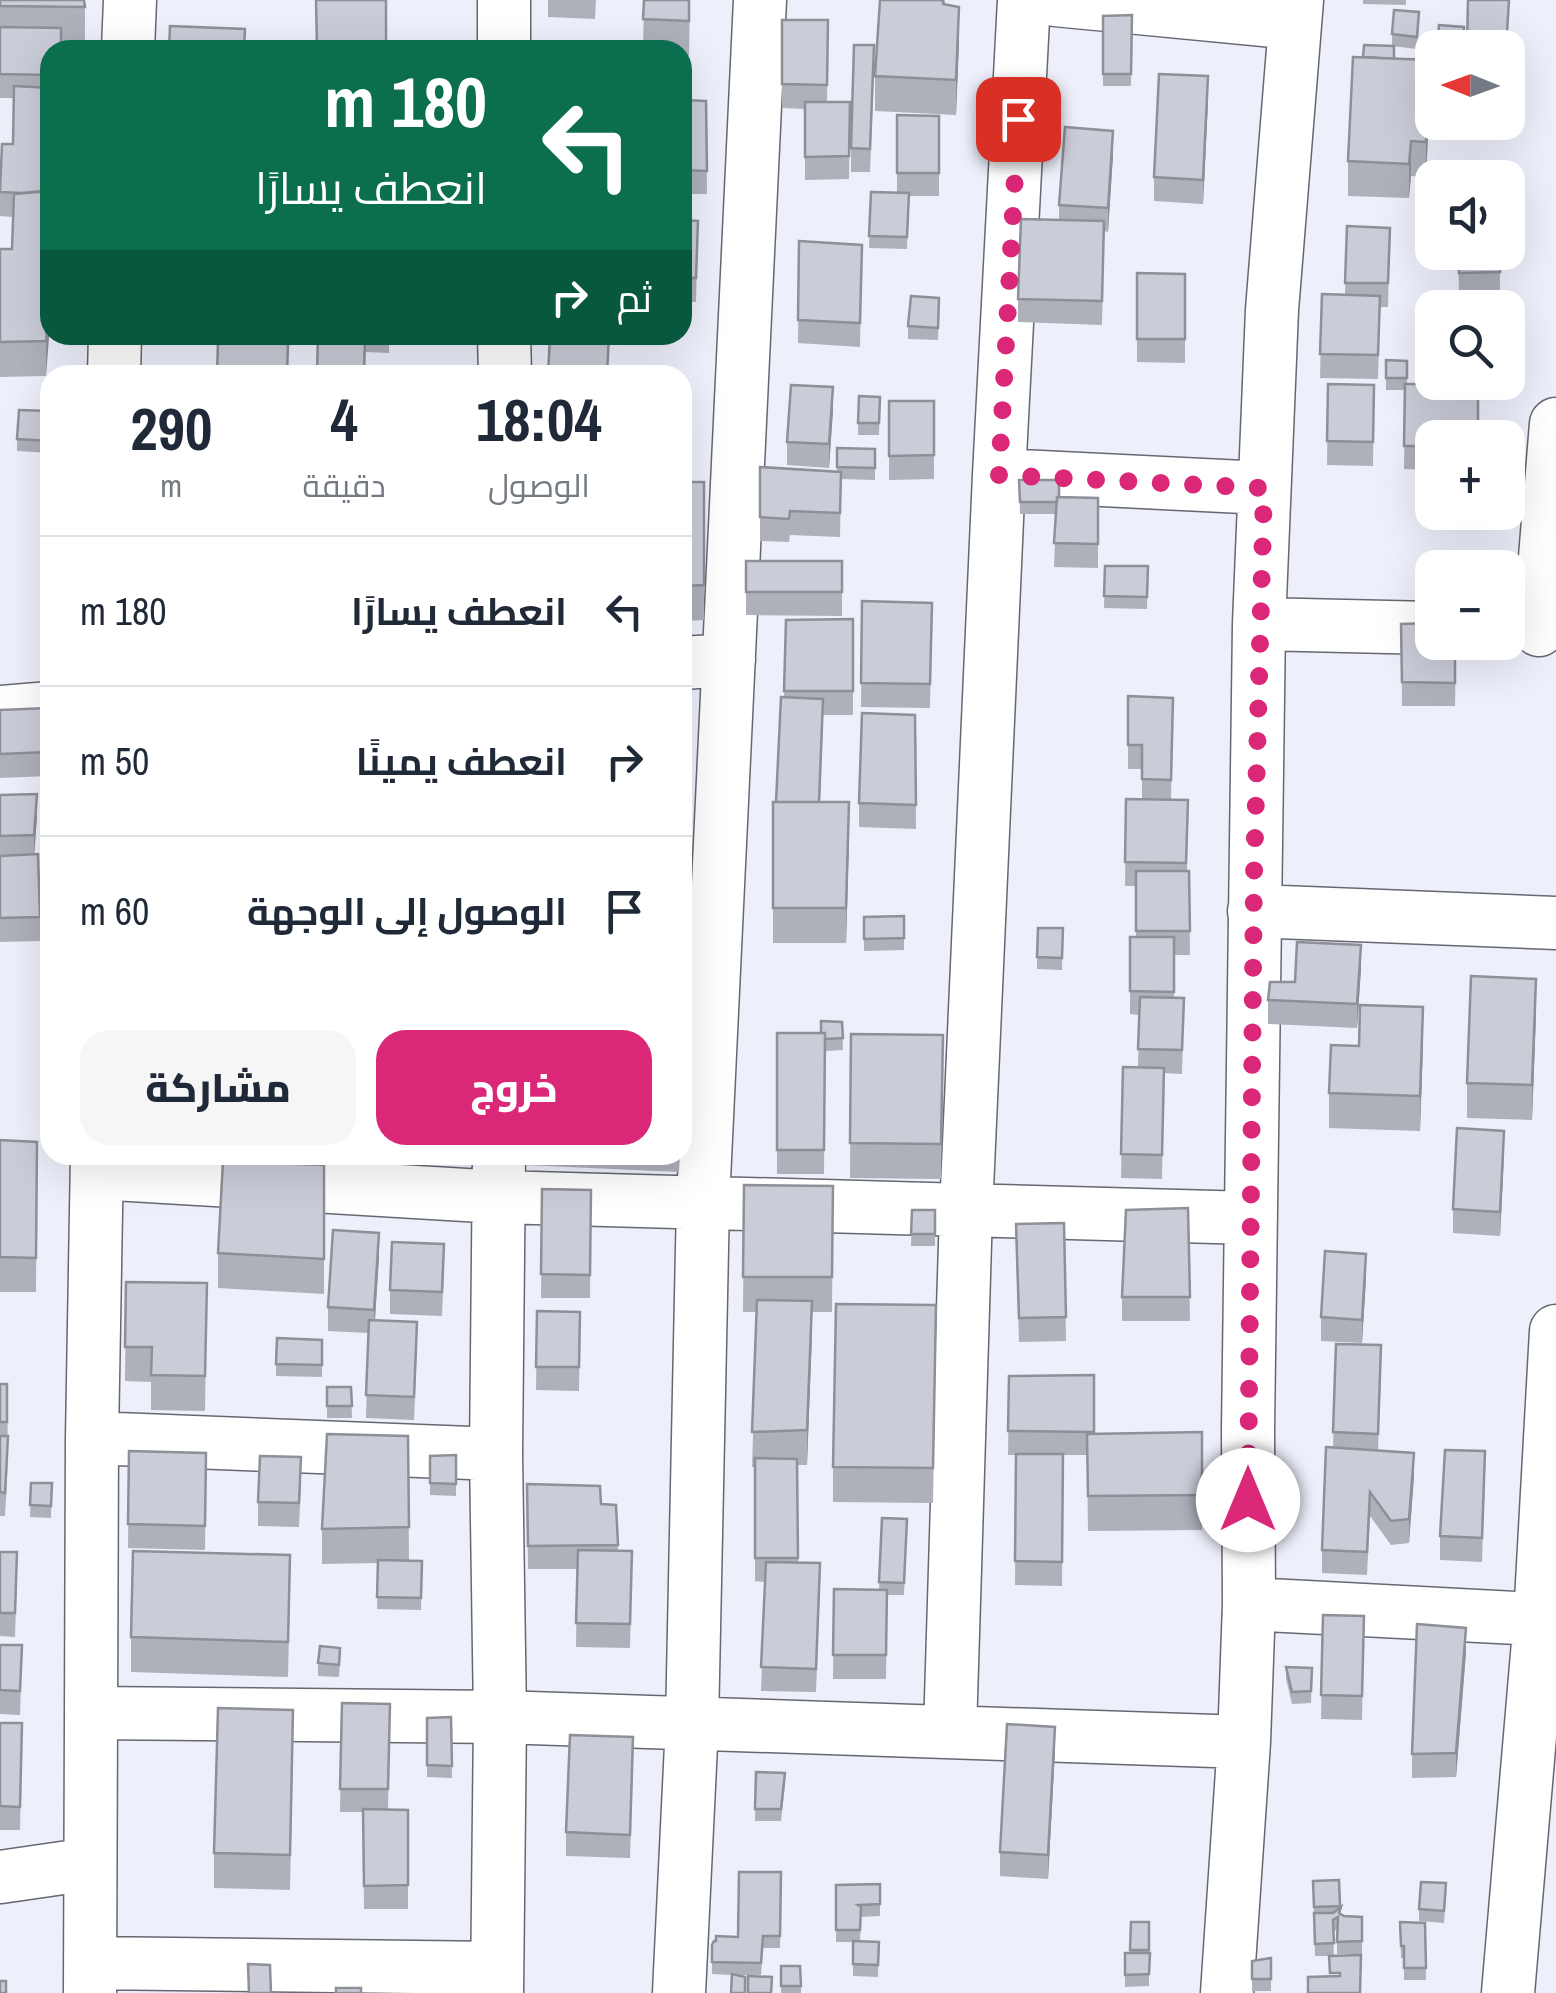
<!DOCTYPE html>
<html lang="ar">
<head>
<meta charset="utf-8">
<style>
  body { margin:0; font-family:"Archivo Narrow",Cairo,sans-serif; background:#f6f6f7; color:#1f2937; direction:rtl; height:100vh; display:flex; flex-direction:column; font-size:38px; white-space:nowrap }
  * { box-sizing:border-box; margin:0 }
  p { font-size:32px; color:#747a83 }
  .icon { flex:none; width:55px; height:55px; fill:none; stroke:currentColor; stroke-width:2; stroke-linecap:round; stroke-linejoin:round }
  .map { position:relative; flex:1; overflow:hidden; direction:ltr }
  .panel { position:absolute; left:40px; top:365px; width:652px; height:800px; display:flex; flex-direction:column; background:#fff; border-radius:30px; box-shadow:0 10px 40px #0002; direction:rtl }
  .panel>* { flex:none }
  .banner { position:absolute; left:40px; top:40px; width:652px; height:305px; border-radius:30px; box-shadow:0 10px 40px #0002; direction:rtl; background:#0b6e4f; color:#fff; overflow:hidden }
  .needle { width:65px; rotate:271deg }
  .controls { position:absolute; left:1415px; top:30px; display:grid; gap:20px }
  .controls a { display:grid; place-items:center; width:110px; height:110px; border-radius:20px; background:#fff; box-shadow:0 10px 40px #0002; font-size:50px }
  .pin { position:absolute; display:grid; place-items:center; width:85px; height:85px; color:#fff; margin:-42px; border-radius:20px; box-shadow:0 5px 15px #0006 }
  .me { position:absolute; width:110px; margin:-55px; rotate:0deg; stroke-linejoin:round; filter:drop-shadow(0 0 8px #0008) }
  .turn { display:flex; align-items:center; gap:35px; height:210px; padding:0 40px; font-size:45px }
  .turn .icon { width:130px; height:130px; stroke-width:2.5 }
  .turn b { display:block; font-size:70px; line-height:85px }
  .then { display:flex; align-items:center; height:95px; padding:0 40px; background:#0003; gap:20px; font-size:38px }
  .eta { display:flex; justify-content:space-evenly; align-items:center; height:170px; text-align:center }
  .eta b { font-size:60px; font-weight:800; line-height:70px }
  .button { display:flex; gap:20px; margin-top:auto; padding:20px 40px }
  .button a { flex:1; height:115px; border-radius:30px; background:#db2777; color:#fff; font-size:40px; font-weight:800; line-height:115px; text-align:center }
  .button a+a { background:#f6f6f7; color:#1f2937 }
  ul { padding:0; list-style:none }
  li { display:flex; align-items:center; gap:30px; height:150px; padding:0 40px; border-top:2px solid #e0e1e3 }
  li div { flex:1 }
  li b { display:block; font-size:38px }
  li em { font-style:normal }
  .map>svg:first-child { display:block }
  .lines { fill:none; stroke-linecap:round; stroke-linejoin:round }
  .minor-casing { stroke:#656871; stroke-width:55 }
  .minor { stroke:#fff; stroke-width:52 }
  .wall { fill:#aeb0ba }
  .shaded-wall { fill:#8d9097 }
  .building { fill:#cacdd8; stroke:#8d9097; stroke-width:2.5 }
  .route { stroke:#db2777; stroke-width:18; stroke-dasharray:0 32.4 }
</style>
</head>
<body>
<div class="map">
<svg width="1556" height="1993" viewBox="0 0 1556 1993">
  <rect width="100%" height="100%" fill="#edf0fb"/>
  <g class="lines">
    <g class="minor-casing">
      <path id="minor" d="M504,0v50
        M1055,0l240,23
        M128,50l2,-50
        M504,335l1,40
        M114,375l1,-40
        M999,475l265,13
        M1259,624l173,4
        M1539,630l17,-206
        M682,663l47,-3
        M0,712l50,-4
        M1254,911l302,12
        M97,1173l402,24 752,21
        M92,1438l404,16
        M1249,1604l307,16
        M93,1713l407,4 744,25
        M950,1731l16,-520 33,-736 25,-475
        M0,1877l90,-13
        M91,1963l406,5
        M90,1993l2,-555 5,-283
        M497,1993l3,-276 -4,-263 3,-299
        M679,1993l13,-269 11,-523 57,-1201
        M1227,1993l17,-251 5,-138 -1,-174 11,-806 13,-314 25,-310
        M1508,1993l32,-374 16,-288"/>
    </g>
    <use href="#minor" class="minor"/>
  </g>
  <path class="wall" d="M0,0l85,7v34h-24l-11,9v118h-4l-1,23h5l-4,185 -46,1v-128h12l1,-32 -13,-1v-36l13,-36 1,-46h-14z
    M316,0h70v50h-69z
    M548,0h48l-1,19 -47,-2z
    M644,0h46l-1,56h-7v-6h-39z
    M945,0v5l14,37 -3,73 -81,-4v-35z
    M1363,0h43v5l-43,-1z
    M1132,15l-1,71h-28v-70z
    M782,20h46l-1,82h23l-1,77 -44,1v-71l-23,-1z
    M1419,24l-2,25 -25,-3v-12z
    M1394,59l36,36 -4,82 -15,-1 -2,22 -61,-2v-35z
    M874,69l-4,103h-19v-24z
    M682,100l24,1 1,93h-25z
    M1208,100l-5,104 -49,-3v-24z
    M897,115l42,1v80h-30l-2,53 -38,-1 2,-56 26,1z
    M1113,155l-5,77 -4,-1 -2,94 -84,-3v-23l41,-79v-15z
    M682,220l16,1 -2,81h-14z
    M1347,226l43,2 -2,79h-8l-2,72 -58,-1 2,-84 23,1z
    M799,241l63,4 -2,102 -62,-4z
    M1458,252h42v44h-30l-38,12v21h-3v-36h30z
    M1137,273l48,1v89l-48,-1z
    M939,310l-1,30 -30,-1v-13z
    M344,335h45v18l-24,-1z
    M1386,360l21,1v23l25,54v32l-28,-1 1,-79h-19z
    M1328,384l46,1 -1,81 -46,-1z
    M859,396l21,1 -1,38h-21z
    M889,401h45v78l-45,1z
    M833,410l-4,58 -42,-3v-23z
    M50,411v42l-33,-2v-12z
    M837,448l38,1v31l-34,-1 -1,58 -50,-2 -1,7 -29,-1v-74l77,4z
    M1019,480l40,17 39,1v70l-44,-1 2,-53h-36z
    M682,482h22v138l-22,1z
    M746,561h96v55l-96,-1z
    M1105,566h43l-1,43 -43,-1z
    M862,601l70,2 -2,105 -69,-1z
    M853,619v96h-30l-3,87 29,35 -3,106h-73v-141h3l8,-105 2,-77z
    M1401,624l55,18 -1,64h-53z
    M1128,696l45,2 -2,101 17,1 -1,71h2l1,84h-16v43h10l-2,76 -18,-1 -2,106 -41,-1 2,-111h15l1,-52 -9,-1v-77h6v-51h-11l1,-87h16v-30h-14z
    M47,708l1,68 -48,2v-68z
    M915,715l1,114 -57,-2v-24z
    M0,795l37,22 -3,38 6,62v24l-40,1z
    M904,916v34l-40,1v-34z
    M1063,928l-1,42 -25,-1v-12z
    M1361,969l-4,59 -89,-4v-24l27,-18z
    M1536,1014l-4,106 -65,-2v-35z
    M842,1022l1,28 -18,1 -1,123h-47v-141h44z
    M851,1034l92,1 -2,144 -91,-1z
    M1423,1042l-3,89 -91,-3v-35z
    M0,1140l37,2 -1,150h-36z
    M1504,1154l-4,82 -47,-3v-24z
    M334,1155h111v9l-111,-7z
    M524,1155h156l-1,17 -155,-7z
    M324,1165v129l-106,-6v-35z
    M744,1185l89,1 -1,126h-20l-5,153h-10l1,97 22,24 -4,106 -55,-1 4,-109 -10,-1v-114h-3l5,-155h-14z
    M542,1189l49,1 -1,108h-49z
    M1188,1208l2,113h-68v-24z
    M912,1210h23v36h-24z
    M1064,1223l2,118 -47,1 -3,-94z
    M379,1257l-4,63 42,26 -3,74 -48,-2 2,-85 -40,-2v-24z
    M444,1268l-2,48 -52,-2v-24z
    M1366,1278l-4,65 -41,-2v-24z
    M126,1282l81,1 -2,128 -54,-1v-28l-26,-1z
    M537,1311l43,1 -1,79 -43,-1z
    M322,1340v37l-46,-1v-12z
    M936,1340l-3,163 -100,-1v-35z
    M1336,1344l45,25 -3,81 36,26 -5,67 -18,2 -21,-29 -3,59 -45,-2v-23l11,-103z
    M1094,1375v59l108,-2v98l-114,1 -1,-76h-24l-1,131 -47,-1 1,-130h-8l1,-79z
    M0,1384h7l1,76 -3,56h-5z
    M327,1387h24l1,31h-25z
    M408,1436l1,125h13l-1,49 -44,-1 1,-46 -56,1v-35z
    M129,1451l77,2 -1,97 -77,-2z
    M456,1455v41l-26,-1v-39z
    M1485,1475l-3,87 -42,-2v-24z
    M301,1481l-2,46 -41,-1v-24z
    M31,1483h21l-1,35 -21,-1z
    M527,1484l74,20 15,1 2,46h14l-2,97 -54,-1 1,-78h-49z
    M882,1518l25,1 -3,76h-17l-1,84h-53l1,-90 45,1z
    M0,1552l17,24 -2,61 -15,-1z
    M290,1590l-2,87 -157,-5v-35z
    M1323,1615l41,1 -2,104 -41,-1z
    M0,1645h22l-2,70 -20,-1z
    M1466,1652l-10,125 -44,1v-24z
    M340,1660l-1,17 -21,-1v-13z
    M1286,1667l26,1 -1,35 -19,1 -6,-25z
    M342,1703l48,1 -2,106h20v99h-44l-1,-97h-23z
    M451,1717l1,61 -25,-1v-59z
    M0,1723h22l-2,107h-20z
    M293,1745l-3,145 -76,-2v-35z
    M1055,1750l-7,129 -48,-3v-24z
    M633,1761l-3,97 -64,-2v-24z
    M756,1772l29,13 -4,36h-26z
    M781,1872l-1,76h-17l-2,27h-24l8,18 -13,-18 -20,-1v-29l26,-8z
    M1339,1880l2,34 3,2 18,1v37h-25v-25l-4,3 1,24h-19l-2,-75z
    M880,1884v32l-19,1 -1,25h19l-1,35 -25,-1v-34h-17v-57z
    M1446,1895l-2,28 -25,-2v-12z
    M1131,1922h18v64l-24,1v-34h5z
    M1400,1922l25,1 1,57h-22v-22h-3z
    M1271,1958v33h-19v-30z
    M781,1966l20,20v7h-20z"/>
  <path class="shaded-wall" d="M959,7v35l-3,73v-35z
    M1430,60v35l-4,82v-35z
    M1208,76v24l-5,104v-24z
    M1113,131v24l-5,77v-24z
    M1411,141v35l-2,22v-34z
    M50,291v35l-4,50v-35z
    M833,387v23l-4,58v-24z
    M37,794v23l-3,41v-23z
    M849,802v35l-3,106v-35z
    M1361,945v24l-4,59v-24z
    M686,951v45l-4,99v-45z
    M1536,979v35l-4,106v-35z
    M1423,1007v35l-3,89v-35z
    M1504,1131v23l-4,82v-24z
    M379,1233v24l-5,77v-24z
    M1366,1254v24l-4,65v-23z
    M812,1301v35l-5,129v-35z
    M1414,1453v23l-5,67v-24z
    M1466,1628v24l-10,125v-24z
    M1055,1727v23l-7,129v-24z"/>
  <path class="building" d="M0,0h84l1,7 -85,-1z
    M316,0h70v47h-69z
    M644,0h45v21l-46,-2z
    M880,0h63v4l16,3 -3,73 -81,-4z
    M1468,0h41l-3,48h-39z
    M1394,10l25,2 -2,25 -25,-3z
    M1132,15l-1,59h-28v-58z
    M782,20h46l-1,65 -45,-1z
    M1439,25l25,2 -1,21h-26z
    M170,26l75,3 -1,21h-75z
    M0,27l61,1v22h-11v25l-50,-1z
    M854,45h20l-4,104 -19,-1z
    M1364,45l30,1v13l-31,-2z
    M1353,57l77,3 -4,82 -15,-1 -2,23 -61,-3z
    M1159,74l49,2 -5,104 -49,-3z
    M14,86l36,2v56h-4l-2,47 -23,2 -21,-1 2,-48h11z
    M682,100l24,1 1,70 -25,-1z
    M805,102h45l-1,54 -44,1z
    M897,115l42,1v57h-42z
    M1065,127l48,4 -5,77 -49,-3z
    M50,191v100l-4,50 -46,1v-93h12l2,-55z
    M871,192l38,1 -2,44 -38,-1z
    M1021,219l83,2 -2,80 -84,-2z
    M682,220l16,1 -2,57h-14z
    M1347,226l43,2 -2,55h-43z
    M799,241l63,4 -2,78 -62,-3z
    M1459,252h41v20l-41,1z
    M1137,273l48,1v65h-48z
    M1429,293h41v15h-38v9h-3z
    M1322,294l58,2 -2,59 -58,-1z
    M911,296l28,2 -1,30 -30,-2z
    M318,335l47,1 -1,39h-47z
    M550,335h59l-2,40h-59z
    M218,342l70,2 -1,31h-70z
    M1420,358h12v24h34v3h12v53h-46v8h-28l1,-62h15z
    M1386,360l21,1v17h-21z
    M1328,384l46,1 -1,57 -46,-1z
    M791,385l42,2 -4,57 -42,-2z
    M859,396l21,1 -1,26h-21z
    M889,401h45v54l-45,1z
    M19,410l31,1v30l-33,-2z
    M837,448l38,1v19l-38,-1z
    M760,467l81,5 -1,41 -50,-2 -1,8 -29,-2z
    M1019,480h40v17h-2v5h-37z
    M682,482h22v103l-22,1z
    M1057,497l41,1v46l-44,-1z
    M746,561h96v31h-96z
    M1105,566h43l-1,31 -43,-1z
    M862,601l70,2 -2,81 -69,-1z
    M853,619v72h-69l2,-71z
    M1432,623v19h23v41l-53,-1 -1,-58z
    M1128,696l45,2 -2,82 -29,-1v-34h-14z
    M781,697l42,2 -4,103h-43z
    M47,708l1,44 -48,2v-44z
    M862,713l53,2 1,90 -57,-2z
    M37,794l-3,41 -34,1v-41z
    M1126,799l62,1 -2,63 -61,-1z
    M773,802h76l-3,106h-73z
    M38,854l2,63 -40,1v-62z
    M1136,871h53l1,60h-54z
    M904,916v22l-40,1v-22z
    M1038,928h25l-1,30 -25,-1z
    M1130,937h44v55l-44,-1z
    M1297,942l64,3 -4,59 -89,-4 2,-18h25z
    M682,951h4l-4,99z
    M1471,976l65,3 -4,106 -65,-2z
    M1140,997l44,1 -2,52 -44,-1z
    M1360,1005l63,2 -3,89 -91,-3 2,-48 28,1z
    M821,1021l21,1 1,16 -18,1v-6h-4z
    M777,1033h48l-1,117h-47z
    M851,1034l92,1 -2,109 -91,-1z
    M1123,1067l41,1 -2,87 -41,-1z
    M1457,1128l47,3 -4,81 -47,-3z
    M0,1140l37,2 -1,116 -36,-1z
    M223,1161l101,4v94l-106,-6z
    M744,1185l89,1 -1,91h-89z
    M542,1189l49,1 -1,85 -49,-1z
    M1188,1208l2,89h-68l4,-87z
    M912,1210h23v24h-24z
    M1064,1223l2,94 -47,1 -3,-94z
    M333,1230l46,3 -5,77 -46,-3z
    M392,1242l52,2 -2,48 -52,-2z
    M1325,1251l41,3 -4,66 -41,-3z
    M126,1282l81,1 -2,93 -54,-1 1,-28h-27z
    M757,1300l55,1 -5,129 -55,2z
    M836,1304l100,1 -3,163 -100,-1z
    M537,1311l43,1 -1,55h-43z
    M369,1320l48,2 -3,75 -48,-2z
    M277,1338l45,2v25l-46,-1z
    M1336,1344l45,1 -3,89 -45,-2z
    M1094,1375v57l-86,-1 1,-55z
    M0,1384h7v38h-7z
    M327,1387h24l1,19h-25z
    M1202,1432v63l-114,1 -1,-62z
    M327,1434l81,2 1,91 -87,2z
    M0,1436h8l-3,57 -5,-1z
    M1326,1447l88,6 -5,66 -18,2 -21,-29 -3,60 -45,-2z
    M1445,1450l40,1 -3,87 -42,-2z
    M129,1451l77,2 -1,73 -77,-2z
    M1016,1454h47l-1,108 -47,-1z
    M456,1455v29l-26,-1v-27z
    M260,1456l41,1 -2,46 -41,-1z
    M755,1458l42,1 1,99h-43z
    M31,1483h21l-1,23 -21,-1z
    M527,1484l73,2 1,18 15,1 2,40 -90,1z
    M882,1518l25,1 -3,64 -25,-1z
    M578,1550l54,1 -2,73 -54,-1z
    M133,1551l157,4 -2,87 -157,-5z
    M0,1552h17l-2,61h-15z
    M378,1560l44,1 -1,37 -44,-1z
    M766,1562l54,1 -4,106 -55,-2z
    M834,1589l53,1 -1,65h-53z
    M1323,1615l41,1 -2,80 -41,-1z
    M1417,1624l49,4 -10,125 -44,1z
    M0,1645h22l-2,46 -20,-1z
    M320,1646l20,2 -1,17 -21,-2z
    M1286,1667l26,1 -1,23 -19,1z
    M342,1703l48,1 -2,85h-48z
    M218,1708l75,2 -3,145 -76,-2z
    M451,1717l1,49 -25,-1v-47z
    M0,1723h22l-2,84 -20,-1z
    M1007,1724l48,3 -7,128 -48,-3z
    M570,1735l63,2 -3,98 -64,-3z
    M756,1772l29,1 -4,36h-26z
    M363,1809l45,1v75l-44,1z
    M739,1872h42l-1,64h-17l-2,27 -49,-1v-17l2,-4h2v-5l22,1z
    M1339,1880l1,26 -26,1 -1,-26z
    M1421,1882l25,1 -2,28 -25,-2z
    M880,1884v20l-22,1 3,2 -1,23h-24v-45z
    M1341,1907l-2,6 5,3 18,1v24l-25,1 1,-25 -5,3 1,23 -19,1 -1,-31h19z
    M1131,1922h18v28h-19z
    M1400,1922l25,1 1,45h-22v-22h-3z
    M853,1941l26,1 -1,23 -25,-1z
    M1125,1953h25l-1,21 -24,1z
    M1361,1955l-1,38h-52v-16l32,-1v-3h-10l-1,-17z
    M1271,1958v21h-19v-18z
    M248,1964l22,1 1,28h-22z
    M781,1966h19l1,20h-20z
    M732,1974l13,3v16h-14z
    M748,1976l24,1 -1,16h-23z
    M0,1981h6v12h-6z
    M336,1988h25v5h-25z"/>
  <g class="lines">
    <path class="route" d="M1018,119l-19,356 265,13 -10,387 -6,625"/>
  </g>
</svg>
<div class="controls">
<a><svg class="needle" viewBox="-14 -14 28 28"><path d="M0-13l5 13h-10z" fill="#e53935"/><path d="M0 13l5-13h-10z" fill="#747a83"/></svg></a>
<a><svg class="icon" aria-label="sound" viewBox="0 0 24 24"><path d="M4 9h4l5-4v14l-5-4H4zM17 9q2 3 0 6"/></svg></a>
<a><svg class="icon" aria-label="search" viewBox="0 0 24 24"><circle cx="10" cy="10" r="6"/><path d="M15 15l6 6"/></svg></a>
<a>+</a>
<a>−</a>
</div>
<div class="pin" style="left:1018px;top:119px;background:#d93025"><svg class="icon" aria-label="arrive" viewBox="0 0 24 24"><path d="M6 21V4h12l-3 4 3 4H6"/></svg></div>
<svg class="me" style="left:1248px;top:1500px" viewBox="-20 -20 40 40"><circle r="19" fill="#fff"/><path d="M0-13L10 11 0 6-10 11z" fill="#db2777"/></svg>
<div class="banner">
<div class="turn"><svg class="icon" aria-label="left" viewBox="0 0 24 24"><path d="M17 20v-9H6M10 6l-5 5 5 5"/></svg><div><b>180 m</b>انعطف يسارًا</div></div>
<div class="then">ثم<svg class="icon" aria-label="right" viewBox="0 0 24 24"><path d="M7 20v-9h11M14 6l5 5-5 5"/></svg></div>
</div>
<section class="panel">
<div class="eta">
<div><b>18:04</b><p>الوصول</p></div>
<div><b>4</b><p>دقيقة</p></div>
<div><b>290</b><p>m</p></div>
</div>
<ul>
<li><svg class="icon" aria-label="left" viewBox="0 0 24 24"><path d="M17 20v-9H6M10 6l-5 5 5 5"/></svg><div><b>انعطف يسارًا</b></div><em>180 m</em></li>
<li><svg class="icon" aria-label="right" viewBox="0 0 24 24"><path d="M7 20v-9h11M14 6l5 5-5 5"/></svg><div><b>انعطف يمينًا</b></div><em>50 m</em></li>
<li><svg class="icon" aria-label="arrive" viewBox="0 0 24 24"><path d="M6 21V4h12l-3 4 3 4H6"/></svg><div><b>الوصول إلى الوجهة</b></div><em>60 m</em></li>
</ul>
<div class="button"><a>خروج</a><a>مشاركة</a></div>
</section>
</div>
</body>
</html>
